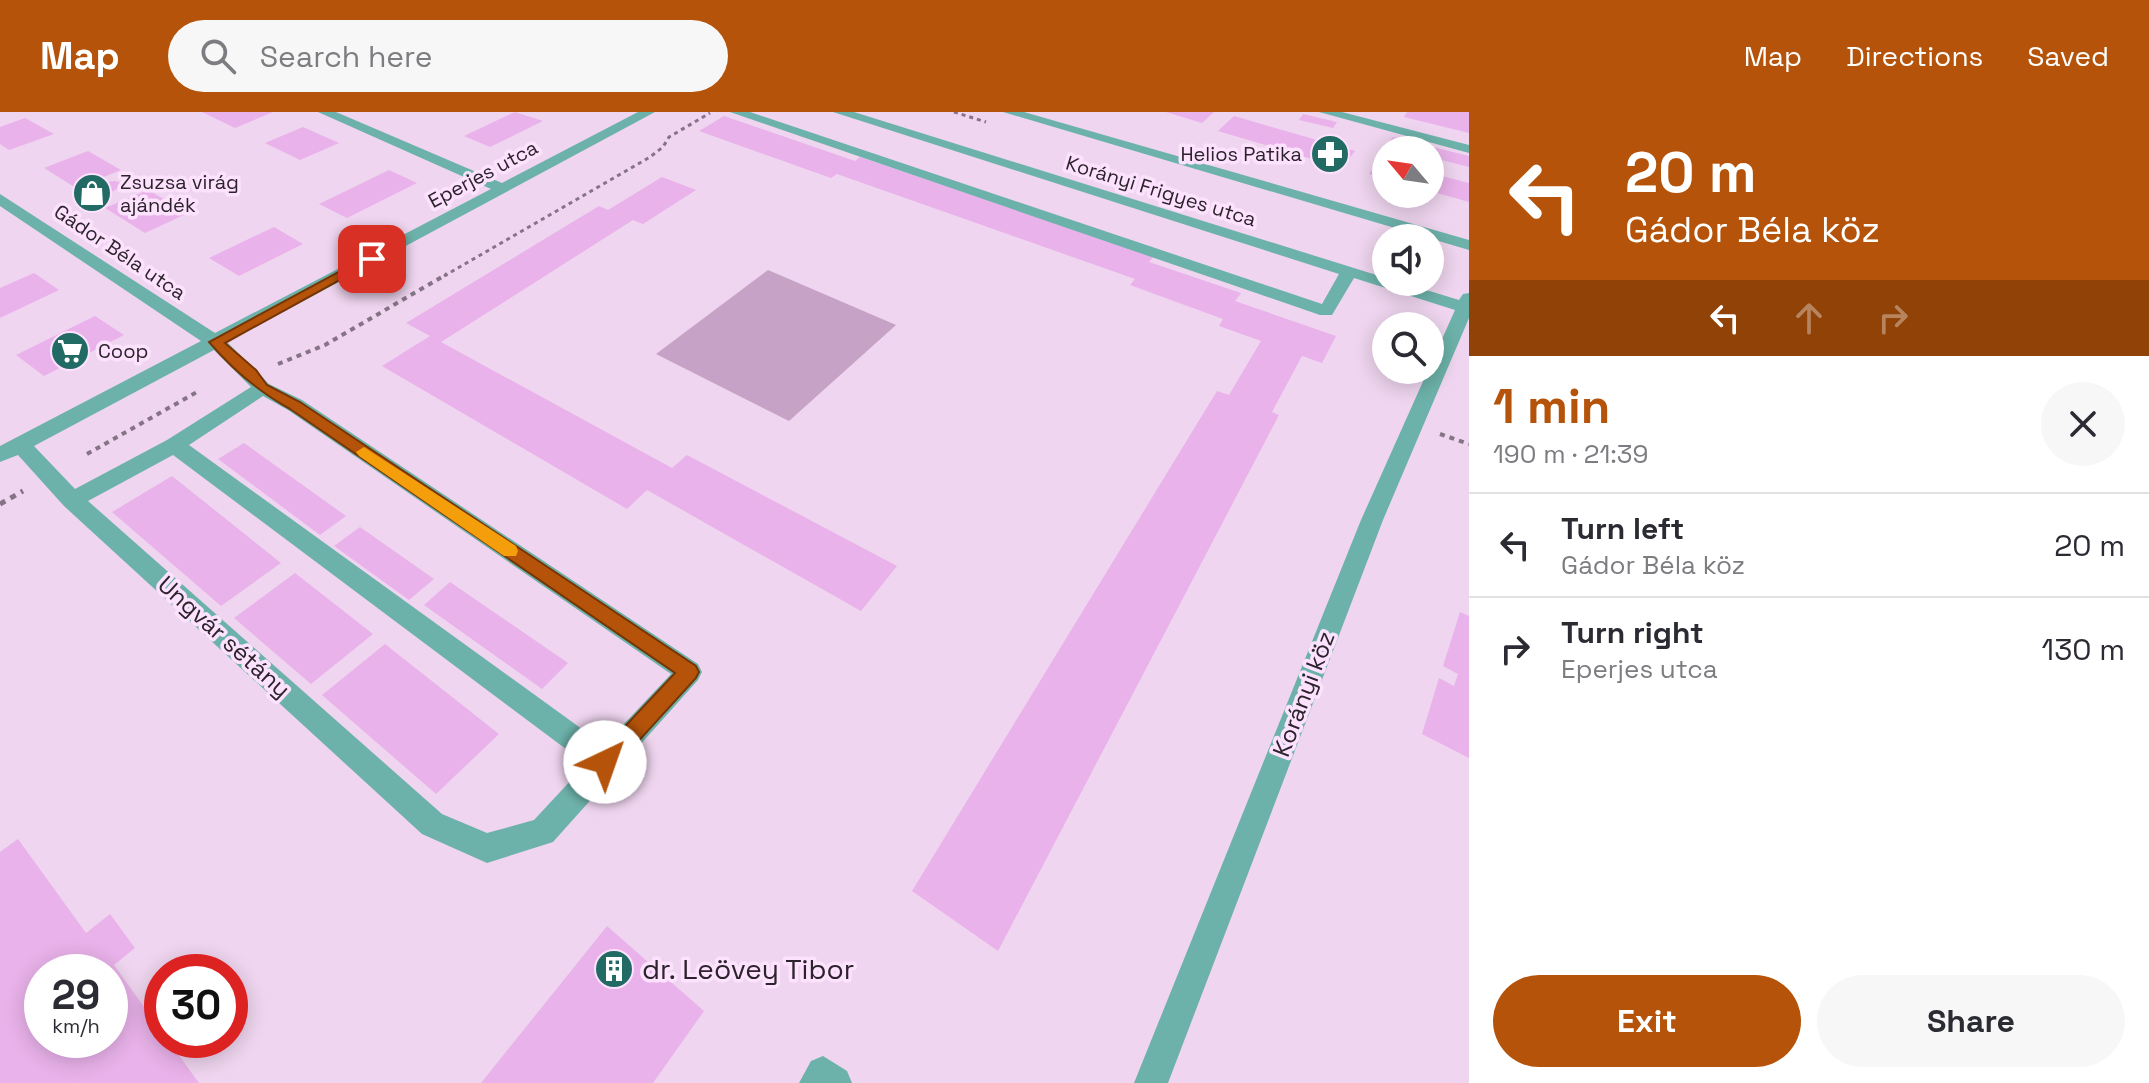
<!DOCTYPE html>
<html lang="en">
<head>
<meta charset="utf-8">
<style>
  body { margin:0; font-family:"Space Grotesk",sans-serif; background:#f7f7f7; color:#2b2b33; height:100vh; display:flex; flex-direction:column; font-size:30px; white-space:nowrap }
  * { box-sizing:border-box; margin:0 }
  p { font-size:26px; color:#7c7c81 }
  .icon { flex:none; width:44px; height:44px; fill:none; stroke:currentColor; stroke-width:2; stroke-linecap:round; stroke-linejoin:round }
  .map { position:relative; flex:1; overflow:hidden }
  .side { display:flex; flex-direction:column; background:#fff; width:680px }
  .side>* { flex:none }
  .banner { background:#b45309; color:#fff; overflow:hidden }
  .needle { width:52px; rotate:299deg }
  .tools { position:absolute; left:1372px; top:24px; display:grid; gap:16px }
  .tools a { display:grid; place-items:center; width:72px; height:72px; border-radius:50%; background:#fff; box-shadow:0 4px 20px #0003; font-size:40px }
  .speed { position:absolute; left:24px; top:842px; display:flex; gap:16px; font-size:40px; font-weight:700; text-align:center }
  .speed>* { display:grid; place-content:center; width:104px; height:104px; border-radius:50%; background:#fff; box-shadow:0 4px 20px #0003; line-height:1 }
  .speed small { font-size:20px; font-weight:400 }
  .speed .limit { border:12px solid #d22; background:#fff; color:#111 }
  .pin { position:absolute; display:grid; place-items:center; width:68px; height:68px; color:#fff; margin:-34px; border-radius:16px; box-shadow:0 4px 12px #0006 }
  .me { position:absolute; width:88px; margin:-44px; rotate:42deg; stroke-linejoin:round; filter:drop-shadow(0 0 6px #0008) }
  .turn { display:flex; align-items:center; gap:28px; height:168px; padding:0 24px; font-size:36px }
  .turn .icon { width:104px; height:104px; stroke-width:2.5 }
  .turn b { display:block; font-size:56px; line-height:68px }
  .lanes { display:flex; align-items:center; height:76px; padding:0 24px; background:#0003; justify-content:center; gap:40px; direction:ltr }
  .lanes .off { opacity:.35 }
  .round { display:grid; place-items:center; flex:none; width:84px; height:84px; border-radius:42px; background:#f7f7f7 }
  .summary { display:flex; align-items:center; justify-content:space-between; height:136px; padding:0 24px }
  h1 { font-size:48px; font-weight:700; line-height:60px; color:#b45309 }
  .button { display:flex; gap:16px; margin-top:auto; padding:16px 24px }
  .button a { flex:1; height:92px; border-radius:48px; background:#b45309; color:#fff; font-size:32px; font-weight:700; line-height:92px; text-align:center }
  .button a+a { background:#f7f7f7; color:#2b2b33 }
  ul { padding:0; list-style:none }
  li { display:flex; align-items:center; gap:24px; height:104px; padding:0 24px; border-top:2px solid #e1e1e2 }
  li div { flex:1 }
  li b { display:block; font-size:30px }
  li em { font-style:normal }
  header { display:flex; align-items:center; gap:48px; box-sizing:border-box; height:112px; padding:0 40px; background:#b45309; color:#fff }
  header strong { font-size:38px }
  nav { display:flex; gap:44px; margin-inline-start:auto; font-size:28px }
  .search { width:560px; height:72px; background:#f7f7f7; display:flex; align-items:center; gap:20px; box-sizing:border-box; padding:0 28px; border-radius:44px; color:#7c7c81; font-size:30px }
  main { display:flex; flex:1; min-height:0 }
  .map>svg:first-child { display:block }
  .green { fill:#c5a2c6 }
  .building { fill:#e9b2ea; fill-rule:evenodd }
  .lines { fill:none; stroke-linecap:round; stroke-linejoin:round }
  .path-far2 { stroke:#857485; stroke-width:3; stroke-dasharray:4 4; stroke-linecap:butt }
  .path-far1 { stroke:#857485; stroke-width:4; stroke-dasharray:5 5; stroke-linecap:butt }
  .path { stroke:#857485; stroke-width:5; stroke-dasharray:6 6; stroke-linecap:butt }
  .minor { fill:#6db2aa; fill-rule:evenodd }
  .route { fill:#b45309; stroke:#753606; stroke-width:2 }
  .slow { fill:#f59e0b }
  .labels { text-anchor:middle; stroke-width:7; stroke-linejoin:round; paint-order:stroke }
  .far-poi-label { font-size:20px; fill:#2c232d; stroke:#fde2fd; text-anchor:start }
  .far-street-label { font-size:20px; fill:#2c232d; stroke:#fde2fd }
  .street-label { font-size:24px; fill:#2c232d; stroke:#fde2fd }
  .near-poi-label { font-size:28px; fill:#2c232d; stroke:#fde2fd; text-anchor:start }
</style>
</head>
<body>
<header>
<strong>Map</strong>
<div class="search"><svg class="icon" aria-label="search" viewBox="0 0 24 24"><circle cx="10" cy="10" r="6"/><path d="M15 15l6 6"/></svg>Search here</div>
<nav><a>Map</a><a>Directions</a><a>Saved</a></nav>
</header>
<main>
<div class="map">
<svg width="1469" height="971" viewBox="0 0 1469 971">
  <rect width="100%" height="100%" fill="#efd5ef"/>
  <path class="green" d="M768,158l128,55 -107,96 -133,-67z"/>
  <path class="building" d="M202,0h71l-38,16z
    M515,0l28,9 -53,26 -26,-11z
    M1166,0h48l-12,11z
    M1407,0h62v21l-65,-16z
    M1303,2l34,8 -4,6 -34,-8z
    M724,4l131,45 5,-4 294,99 -5,6 92,31 -6,8 101,35 -14,27 -20,-7 -30,56 7,3 -281,536 -86,-60 305,-500 12,4 32,-54 -42,-15 4,-7 -93,-34 5,-6 -298,-105 -6,4 -132,-47z
    M1234,4l121,35 -13,17 -124,-37z
    M25,6l29,16 -45,16 -9,-6v-17z
    M303,15l36,16 -39,17 -35,-17z
    M1393,25l76,19v11l-39,-10v-7h-25l-18,-5z
    M88,39l33,19 -45,18 -32,-20z
    M1379,47l7,2v17l-17,-4z
    M389,58l28,13 -70,35 -28,-14z
    M1430,61l39,10v19l-39,-11z
    M662,65l34,13 -53,34 -10,-4 -192,122 231,126 15,-13 210,111 -36,45 -214,-121 -20,19 -245,-143 48,-30 -24,-13 193,-117 9,4z
    M115,69l10,3 -24,14 -19,2 -6,-3 21,-14z
    M148,78l40,23 -43,20 -40,-25z
    M274,115l29,17 -64,32 -30,-18z
    M34,161l25,17 -59,28v-30z
    M95,204l29,19 -80,41 -28,-21z
    M244,331l102,73 -26,19 -102,-76z
    M172,364l109,87 -60,43 -109,-94z
    M360,415l74,52 -25,21 -75,-54z
    M295,461l78,61 -62,50 -77,-66z
    M450,470l118,81 -26,26 -118,-84z
    M1460,500l9,4v142l-47,-24 17,-56 15,8 4,-12 -15,-8z
    M385,532l114,90 -63,60 -114,-99z
    M18,727l68,94 24,-19 25,34 -21,17 48,67v8h6l31,43h-199v-231zM42,860h68v68h-68z
    M607,814l97,85 -51,72h-172z"/>
  <g class="lines">
    <path class="path-far2" d="M954,0l32,10
      M444,164l206,-119 13,-10 6,-10 41,-24"/>
    <path class="path-far1" d="M278,252l47,-19 122,-71
      M1440,322l29,10
      M87,342l110,-62"/>
    <path class="path" d="M0,392l23,-13"/>
    <path class="minor" d="M318,0h18l166,71 136,-71h17l-428,230 42,42 33,16 396,264 4,8 -4,8 -145,162 -66,21 -65,-29 -358,-328 -46,-51 -18,7v-16l201,-105 -201,-135v-12l215,139 276,-144zM214,238l37,37 -84,53 -92,49 -41,-43zM263,284l25,14 383,264 -67,71 -415,-300zM173,343l413,309 -52,56 -47,13 -45,-19 -354,-313z
      M730,0h20l572,192 17,-30 -506,-162h21l532,166v4h14l59,18 4,-6 6,-1v25l-86,202 -215,563h-34l227,-563 94,-210 -101,-32 -22,37h-12z
      M1003,0h21l445,128v10z
      M1319,0h23l127,33v8z
      M823,944l24,15 5,12h-53l12,-22z"/>
  </g>
  <path class="route" d="M368,144l10,3 -153,84 31,27 11,15 33,17 396,264 3,6 -3,6 -83,91 -8,3 -7,-3 -3,-7 3,-7 77,-82 -385,-264c-31,-17 -58,-40 -81,-67z"/>
  <path class="slow" d="M364,335l152,99 2,5 -2,5h-12l-145,-100 -3,-4z"/>
  <defs>
    <g id="pharmacy-disc" transform="scale(2)"><circle r="9.5" fill="#216b64" stroke="#fde2fd"/><path d="M-2-6h4v4h4v4h-4v4h-4v-4h-4v-4h4Z" fill="#fff"/></g>
    <g id="shop-disc" transform="scale(2)"><circle r="9.5" fill="#216b64" stroke="#fde2fd"/><path d="M-5-2.5h2.3a2.7 3.5 0 0 1 5.4 0H5L5.5 6h-11ZM-1.5-2.5h3a1.5 2.3 0 0 0-3 0Z" fill="#fff"/></g>
    <g id="supermarket-disc" transform="scale(2)"><circle r="9.5" fill="#216b64" stroke="#fde2fd"/><path d="M-6-5.5h2.5l.6 2H6L4.5 2H-2.5L-4.4-4H-6ZM-1.5 3.2a1.3 1.3 0 1 0 .1 0ZM3 3.2a1.3 1.3 0 1 0 .1 0Z" fill="#fff"/></g>
    <g id="building-disc" transform="scale(2)"><circle r="9.5" fill="#216b64" stroke="#fde2fd"/><path d="M-4-6H4V6H1V3H-1V6H-4ZM-2.5-4.3h1.7v1.8h-1.7ZM.8-4.3h1.7v1.8H.8ZM-2.5-1h1.7V.8h-1.7ZM.8-1h1.7V.8H.8Z" fill="#fff"/></g>
  </defs>
  <g fill-rule="evenodd">
    <use href="#pharmacy-disc" x="1330" y="42"/>
    <use href="#shop-disc" x="92" y="81"/>
    <use href="#supermarket-disc" x="70" y="239"/>
    <use href="#building-disc" x="614" y="857"/>
  </g>
  <g class="labels">
    <g class="far-poi-label">
      <text x="1302" y="49" text-anchor="end">Helios Patika</text>
      <text x="120" y="77">Zsuzsa virág<tspan x="120" dy="23">ajándék</tspan></text>
      <text x="98" y="246">Coop</text>
    </g>
    <g class="far-street-label">
      <text transform="translate(483 62) rotate(-28)" y="7">Eperjes utca</text>
      <text transform="translate(1161 79) rotate(17)" y="7">Korányi Frigyes utca</text>
      <text transform="translate(120 140) rotate(34)" y="7">Gádor Béla utca</text>
    </g>
    <g class="street-label">
      <text transform="translate(224 525) rotate(42)" y="8">Ungvár sétány</text>
      <text transform="translate(1304 582) rotate(-69)" y="8">Korányi köz</text>
    </g>
    <g class="near-poi-label">
      <text x="642" y="867">dr. Leövey Tibor</text>
    </g>
  </g>
</svg>
<div class="tools">
<a><svg class="needle" viewBox="-14 -14 28 28"><path d="M0-13l5 13h-10z" fill="#e53935"/><path d="M0 13l5-13h-10z" fill="#7c7c81"/></svg></a>
<a><svg class="icon" aria-label="sound" viewBox="0 0 24 24"><path d="M4 9h4l5-4v14l-5-4H4zM17 9q2 3 0 6"/></svg></a>
<a><svg class="icon" aria-label="search" viewBox="0 0 24 24"><circle cx="10" cy="10" r="6"/><path d="M15 15l6 6"/></svg></a>
</div>
<div class="speed"><div>29<small>km/h</small></div><div class="limit">30</div></div>
<div class="pin" style="left:372px;top:147px;background:#d93025"><svg class="icon" aria-label="arrive" viewBox="0 0 24 24"><path d="M6 21V4h12l-3 4 3 4H6"/></svg></div>
<svg class="me" style="left:605px;top:650px" viewBox="-20 -20 40 40"><circle r="19" fill="#fff"/><path d="M0-13L10 11 0 6-10 11z" fill="#b45309"/></svg>
</div>
<section class="side">
<div class="banner">
<div class="turn"><svg class="icon" aria-label="left" viewBox="0 0 24 24"><path d="M17 20v-9H6M10 6l-5 5 5 5"/></svg><div><b>20 m</b>Gádor Béla köz</div></div>
<div class="lanes"><svg class="icon" aria-label="left" viewBox="0 0 24 24"><path d="M17 20v-9H6M10 6l-5 5 5 5"/></svg><svg class="icon off" aria-label="ahead" viewBox="0 0 24 24"><path d="M12 20V5M6 11l6-6 6 6"/></svg><svg class="icon off" aria-label="right" viewBox="0 0 24 24"><path d="M7 20v-9h11M14 6l5 5-5 5"/></svg></div>
</div>
<div class="summary"><div><h1>1 min</h1><p>190 m · 21:39</p></div><a class="round"><svg class="icon" aria-label="close" viewBox="0 0 24 24"><path d="M6 6l12 12M18 6L6 18"/></svg></a></div>
<ul>
<li><svg class="icon" aria-label="left" viewBox="0 0 24 24"><path d="M17 20v-9H6M10 6l-5 5 5 5"/></svg><div><b>Turn left</b><p>Gádor Béla köz</p></div><em>20 m</em></li>
<li><svg class="icon" aria-label="right" viewBox="0 0 24 24"><path d="M7 20v-9h11M14 6l5 5-5 5"/></svg><div><b>Turn right</b><p>Eperjes utca</p></div><em>130 m</em></li>
</ul>
<div class="button"><a>Exit</a><a>Share</a></div>
</section>
</main>
</body>
</html>
